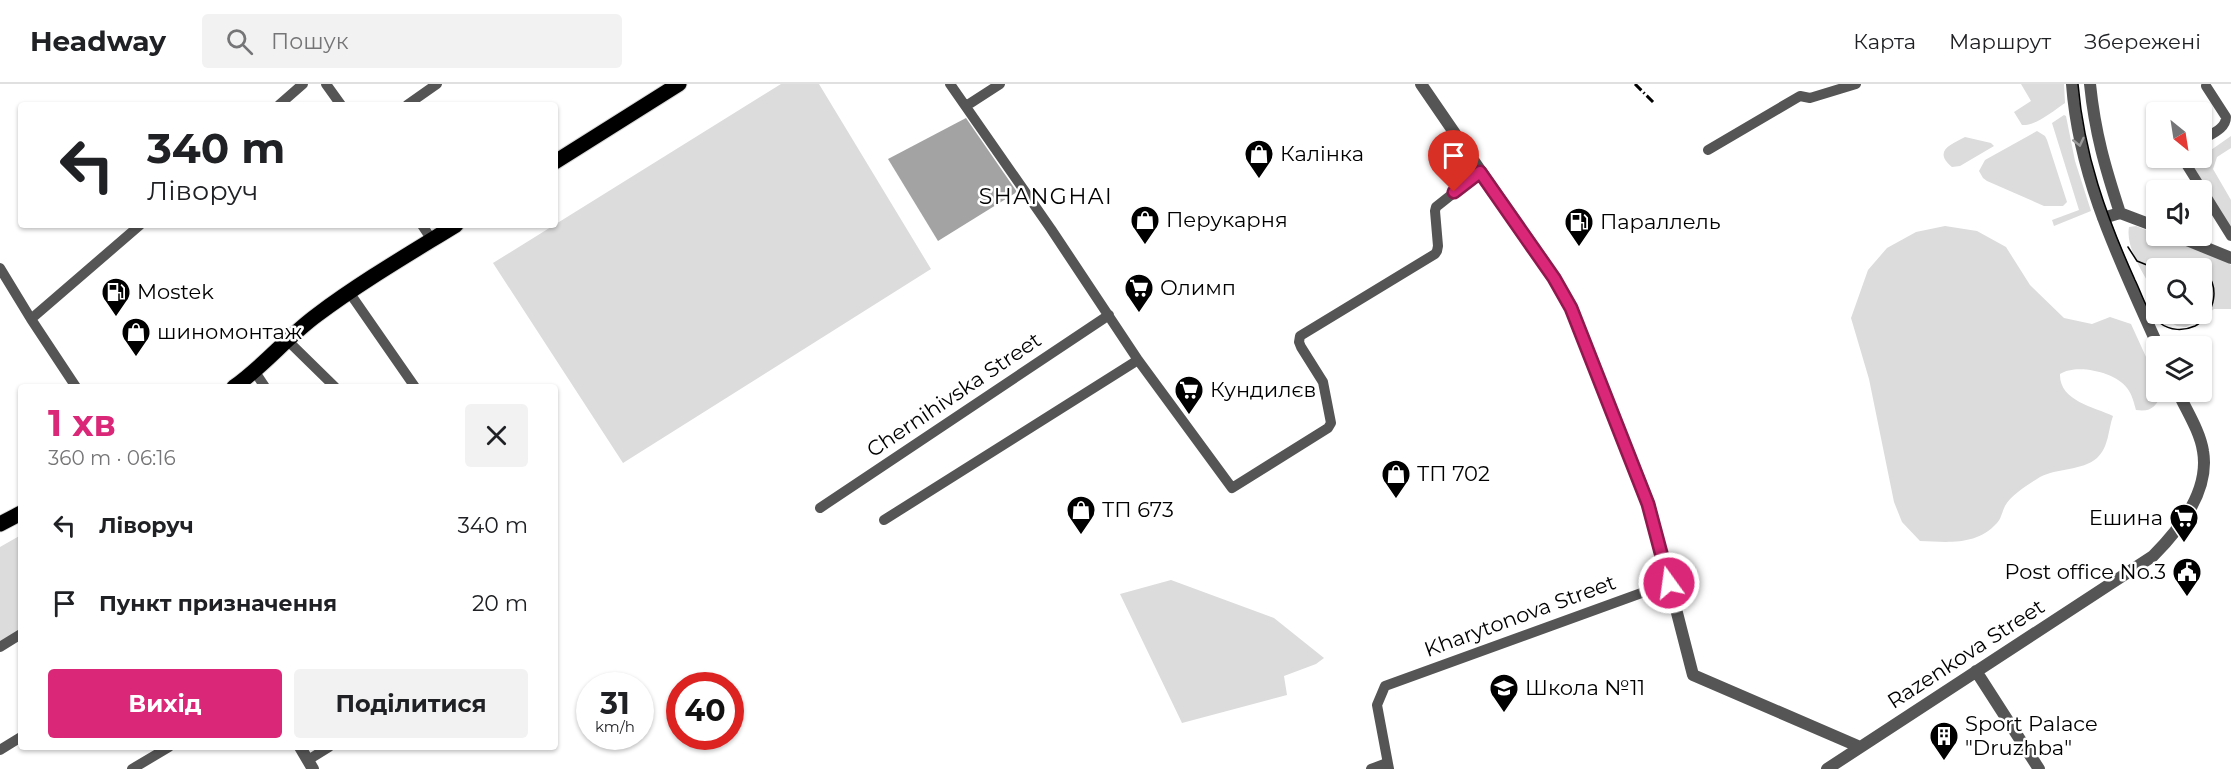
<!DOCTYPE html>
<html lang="uk">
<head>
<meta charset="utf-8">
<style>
  body { margin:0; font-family:Montserrat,sans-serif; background:#f2f2f2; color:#202124; height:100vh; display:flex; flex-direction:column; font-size:22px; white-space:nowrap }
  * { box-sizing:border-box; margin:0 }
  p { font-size:20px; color:#757577 }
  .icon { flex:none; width:33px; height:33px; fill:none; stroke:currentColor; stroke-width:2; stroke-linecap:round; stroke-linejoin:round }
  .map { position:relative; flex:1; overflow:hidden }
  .details { position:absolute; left:18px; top:300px; width:540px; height:366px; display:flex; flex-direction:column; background:#fff; border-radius:6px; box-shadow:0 2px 4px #0004 }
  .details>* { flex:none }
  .hud { position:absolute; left:18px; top:18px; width:540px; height:126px; border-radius:6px; box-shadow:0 2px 4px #0004; background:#fff; color:#202124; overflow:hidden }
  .needle { width:39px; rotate:150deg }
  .controls { position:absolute; left:2146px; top:18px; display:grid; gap:12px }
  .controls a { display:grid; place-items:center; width:66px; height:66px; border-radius:6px; background:#fff; box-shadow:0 2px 4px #0004; font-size:30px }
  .speed { position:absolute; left:576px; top:588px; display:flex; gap:12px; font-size:30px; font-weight:700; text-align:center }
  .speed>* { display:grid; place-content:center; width:78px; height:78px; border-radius:50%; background:#fff; box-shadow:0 2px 4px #0004; line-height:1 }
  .speed small { font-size:15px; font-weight:400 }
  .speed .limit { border:9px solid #d22; background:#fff; color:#111 }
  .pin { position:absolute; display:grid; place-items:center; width:51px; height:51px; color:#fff; margin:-62px -26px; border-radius:50% 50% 50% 0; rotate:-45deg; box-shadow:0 0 6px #0007 }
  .pin .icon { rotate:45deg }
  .me { position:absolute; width:66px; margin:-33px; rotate:346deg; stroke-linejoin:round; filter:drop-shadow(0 0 4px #0008) }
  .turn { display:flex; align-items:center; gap:21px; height:126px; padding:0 30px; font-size:27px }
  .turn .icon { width:78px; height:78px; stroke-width:2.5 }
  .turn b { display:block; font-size:42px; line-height:51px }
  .round { display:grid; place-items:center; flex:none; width:63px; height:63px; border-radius:6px; background:#f2f2f2 }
  .head { display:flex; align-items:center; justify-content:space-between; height:102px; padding:0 30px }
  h1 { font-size:36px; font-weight:700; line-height:45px; color:#db2777 }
  .action { display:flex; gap:12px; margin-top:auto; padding:12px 30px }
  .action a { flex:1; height:69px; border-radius:6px; background:#db2777; color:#fff; font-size:24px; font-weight:700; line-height:69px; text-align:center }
  .action a+a { background:#f2f2f2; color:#202124 }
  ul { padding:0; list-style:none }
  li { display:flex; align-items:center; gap:18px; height:78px; padding:0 30px }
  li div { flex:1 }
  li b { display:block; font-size:22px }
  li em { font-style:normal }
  header { display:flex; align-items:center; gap:36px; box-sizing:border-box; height:84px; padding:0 30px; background:#fff; border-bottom:2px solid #e0e0e0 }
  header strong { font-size:28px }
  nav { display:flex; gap:33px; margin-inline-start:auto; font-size:21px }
  .search { width:420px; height:54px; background:#f2f2f2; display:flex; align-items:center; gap:15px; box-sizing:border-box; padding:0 21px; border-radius:6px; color:#757577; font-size:22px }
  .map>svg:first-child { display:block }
  .green { fill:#dcdcdc }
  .water { fill:#a3a3a3 }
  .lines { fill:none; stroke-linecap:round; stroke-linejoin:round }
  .primary-casing { stroke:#dbdbdb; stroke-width:17 }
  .minor { stroke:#555; stroke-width:10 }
  .tertiary { stroke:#555; stroke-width:12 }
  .primary { stroke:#000; stroke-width:15 }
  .tram { stroke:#000; stroke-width:1.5 }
  .rail { stroke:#000; stroke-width:3; stroke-dasharray:9 3 1.5 3; stroke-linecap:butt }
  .oneway { stroke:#999 }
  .route-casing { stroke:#8e194d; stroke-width:15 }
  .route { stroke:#db2777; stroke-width:10 }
  .labels { text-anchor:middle; stroke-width:5; stroke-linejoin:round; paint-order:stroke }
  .poi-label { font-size:21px; fill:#000; stroke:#fff; text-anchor:start }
  .street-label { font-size:21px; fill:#000; stroke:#fff }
  .neighbourhood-label { font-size:22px; letter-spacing:1.5px; fill:#000; stroke:#fff }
</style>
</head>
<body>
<header>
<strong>Headway</strong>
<div class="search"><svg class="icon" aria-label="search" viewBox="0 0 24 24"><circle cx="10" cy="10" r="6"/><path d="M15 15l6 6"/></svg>Пошук</div>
<nav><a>Карта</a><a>Маршрут</a><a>Збережені</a></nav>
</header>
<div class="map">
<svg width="2231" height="685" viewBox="0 0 2231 685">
  <rect width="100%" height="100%" fill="#fff"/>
  <path class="green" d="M781,0h38l112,185 -308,194 -130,-200z
    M2021,0h43l1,19c-12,8 -29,23 -43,22l-8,-13 17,-11z
    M2064,31l2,1 9,45 16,50 -37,15 -2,-6 27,-10 -27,-87z
    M2037,47l8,5 2,4 20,62 -4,4h-19l-57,-25 -4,-3 -4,-7 6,-11z
    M2231,52v12l-14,9 -4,12 18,31v34l-40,-70z
    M1965,53l26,6 3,3 -34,20 -8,1c-19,-16 -2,-22 13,-30z
    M1945,142l32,5 29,16 24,38 34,33 28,6 18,-7 21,7 26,57v11l6,1c-8,14 -11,19 -27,17 -2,-7 -4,-16 -9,-22 -11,-16 -51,-25 -67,-14 -1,27 34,33 53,42 -5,14 -4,31 -16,42 -15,13 -40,10 -57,19 -11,7 -29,18 -35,29 -3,6 -4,13 -8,17 -21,23 -49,19 -77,18l-18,-19 -8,-20 -25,-123 -18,-61 17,-48 19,-22 29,-16z
    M2136,142l90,35 5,4v44h-17l-15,11 -13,7 -9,-1 -13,-7 -1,-5h39v-46h-45v30c-10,-20 -32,-48 -28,-71z
    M21,451v95l-21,12v-95z
    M1171,496l103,38 50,40 -8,6 -32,12 3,19 -105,28 -62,-129z"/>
  <path class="water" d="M966,34l51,74 -79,49 -50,-82z"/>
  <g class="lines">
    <g class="primary-casing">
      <path id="primary" d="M555,78l124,-78
        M234,303c30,-21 53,-50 83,-72 44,-33 92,-61 139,-90
        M0,440l21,-11"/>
    </g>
    <path class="minor" d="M326,0l15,21
      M950,0l101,145 87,131 94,128 96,-60 3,-5 -8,-41 -22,-35 -2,-5 1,-6 135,-82 2,-3 1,-5 -3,-35 1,-4 44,-35
      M279,21l24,-21
      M407,21l30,-21
      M966,22l34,-22
      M2202,56c9,-6 24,-11 24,-23l-20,-31
      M1708,66l92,-54 10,2 46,-14
      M2184,74l2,6 45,72
      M422,141l10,15
      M0,184l31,51 45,68
      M349,208l66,95
      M31,235l109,-94
      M287,256l48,47
      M255,288l10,15
      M820,424l289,-193
      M884,436l254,-160
      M0,563l21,-13
      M0,666l21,-13
      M308,676l21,-13
      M132,685l37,-22
      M1371,685l16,-6
      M1389,685l-12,-64 8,-19 284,-103"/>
    <path class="tertiary" d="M1421,0l133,194 17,30 78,196 44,171 167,72
      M2072,0c7,95 48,177 86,262
      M2090,0c5,49 15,83 30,129
      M2103,134l17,-5 37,14
      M2177,152l54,22
      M1976,587l63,98
      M300,663l13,22
      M1827,685l326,-213c26,-26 57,-65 50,-105 -3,-20 -17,-41 -25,-59"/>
    <use href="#primary" class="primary"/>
    <path class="tram" d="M2078,0c6,70 28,132 57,196 7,14 12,34 25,43 10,8 24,8 35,3 20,-10 27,-43 7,-57
      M2128,163l9,14 20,8
      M2168,184l19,-4 14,4"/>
    <path class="rail" d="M1635,0l19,19"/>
  </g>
  <defs><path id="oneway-chevron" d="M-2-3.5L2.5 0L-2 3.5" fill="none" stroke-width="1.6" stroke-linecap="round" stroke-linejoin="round" transform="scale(1.5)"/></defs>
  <use class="oneway" href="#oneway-chevron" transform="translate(2079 58) rotate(77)"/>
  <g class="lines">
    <g class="route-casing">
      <path id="route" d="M1454,108l26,-20 74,106 17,30 77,196 21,79"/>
    </g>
    <use href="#route" class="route"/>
  </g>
  <defs>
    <g id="shop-pin" transform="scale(1.5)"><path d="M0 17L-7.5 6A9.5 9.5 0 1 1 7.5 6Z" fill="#000" stroke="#fff"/><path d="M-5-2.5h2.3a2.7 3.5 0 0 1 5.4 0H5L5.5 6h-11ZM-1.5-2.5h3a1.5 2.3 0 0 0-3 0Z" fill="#fff"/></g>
    <g id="fuel-pin" transform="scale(1.5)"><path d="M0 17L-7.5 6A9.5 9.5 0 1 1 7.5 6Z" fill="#000" stroke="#fff"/><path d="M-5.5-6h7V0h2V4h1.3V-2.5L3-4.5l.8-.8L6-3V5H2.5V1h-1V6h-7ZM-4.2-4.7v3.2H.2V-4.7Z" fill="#fff"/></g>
    <g id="supermarket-pin" transform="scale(1.5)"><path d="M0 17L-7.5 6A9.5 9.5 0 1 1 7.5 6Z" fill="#000" stroke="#fff"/><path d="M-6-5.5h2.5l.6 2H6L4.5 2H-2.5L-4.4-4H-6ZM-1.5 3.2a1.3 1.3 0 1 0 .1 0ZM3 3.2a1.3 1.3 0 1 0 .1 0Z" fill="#fff"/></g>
    <g id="civic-pin" transform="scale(1.5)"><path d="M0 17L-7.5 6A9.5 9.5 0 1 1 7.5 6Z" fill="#000" stroke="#fff"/><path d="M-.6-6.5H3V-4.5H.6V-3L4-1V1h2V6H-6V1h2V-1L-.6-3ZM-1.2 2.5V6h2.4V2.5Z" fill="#fff"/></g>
    <g id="school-pin" transform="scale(1.5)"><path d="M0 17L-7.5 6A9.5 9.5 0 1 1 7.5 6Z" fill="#000" stroke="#fff"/><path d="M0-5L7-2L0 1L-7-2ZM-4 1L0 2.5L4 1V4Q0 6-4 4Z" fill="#fff"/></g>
    <g id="building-pin" transform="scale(1.5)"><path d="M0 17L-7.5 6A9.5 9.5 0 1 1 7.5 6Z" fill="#000" stroke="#fff"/><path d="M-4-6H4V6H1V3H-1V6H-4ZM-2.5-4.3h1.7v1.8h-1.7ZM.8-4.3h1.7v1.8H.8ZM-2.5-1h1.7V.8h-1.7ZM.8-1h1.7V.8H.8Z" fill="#fff"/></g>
  </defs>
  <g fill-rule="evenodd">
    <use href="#shop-pin" x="1259" y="70"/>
    <use href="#shop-pin" x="1145" y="136"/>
    <use href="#fuel-pin" x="1579" y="138"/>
    <use href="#supermarket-pin" x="1139" y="204"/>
    <use href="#fuel-pin" x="116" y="208"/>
    <use href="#shop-pin" x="136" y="248"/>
    <use href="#supermarket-pin" x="1189" y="306"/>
    <use href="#shop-pin" x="1396" y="390"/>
    <use href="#shop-pin" x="1081" y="426"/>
    <use href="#supermarket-pin" x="2184" y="434"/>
    <use href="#civic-pin" x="2187" y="488"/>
    <use href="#school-pin" x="1504" y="604"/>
    <use href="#building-pin" x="1944" y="652"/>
  </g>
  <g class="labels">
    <g class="poi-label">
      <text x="1280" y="77">Калінка</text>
      <text x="1166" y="143">Перукарня</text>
      <text x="1600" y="145">Параллель</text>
      <text x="1160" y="211">Олимп</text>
      <text x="137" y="215">Mostek</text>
      <text x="157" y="255">шиномонтаж</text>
      <text x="1210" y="313">Кундилєв</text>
      <text x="1417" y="397">ТП 702</text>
      <text x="1102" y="433">ТП 673</text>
      <text x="2163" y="441" text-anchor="end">Ешина</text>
      <text x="2166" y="495" text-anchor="end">Post office No.3</text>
      <text x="1525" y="611">Школа №11</text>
      <text x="1965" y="647">Sport Palace<tspan x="1965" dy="24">"Druzhba"</tspan></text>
    </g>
    <g class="street-label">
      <text transform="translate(954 311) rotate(-34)" y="7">Chernihivska Street</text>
      <text transform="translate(1520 532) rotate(-20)" y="7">Kharytonova Street</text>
      <text transform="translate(1966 570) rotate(-33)" y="7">Razenkova Street</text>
    </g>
    <g class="neighbourhood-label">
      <text x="1046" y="120">SHANGHAI</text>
    </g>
  </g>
</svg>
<div class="controls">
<a><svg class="needle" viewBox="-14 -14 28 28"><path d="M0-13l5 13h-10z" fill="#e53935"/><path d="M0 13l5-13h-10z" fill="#757577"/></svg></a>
<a><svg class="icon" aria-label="sound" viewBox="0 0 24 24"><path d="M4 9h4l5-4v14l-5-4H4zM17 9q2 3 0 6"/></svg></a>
<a><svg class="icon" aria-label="search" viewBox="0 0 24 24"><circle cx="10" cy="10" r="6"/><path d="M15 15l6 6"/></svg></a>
<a><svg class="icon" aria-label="layers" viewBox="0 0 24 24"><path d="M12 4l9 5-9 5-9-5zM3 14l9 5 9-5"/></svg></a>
</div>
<div class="speed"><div>31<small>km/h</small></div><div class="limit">40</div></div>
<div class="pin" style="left:1454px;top:108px;background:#d93025"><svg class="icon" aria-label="arrive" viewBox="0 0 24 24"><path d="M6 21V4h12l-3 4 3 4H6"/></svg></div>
<svg class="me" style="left:1669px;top:499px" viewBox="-20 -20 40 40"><circle r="17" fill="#db2777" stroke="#fff" stroke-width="3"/><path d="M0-11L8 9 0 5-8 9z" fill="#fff"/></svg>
<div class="hud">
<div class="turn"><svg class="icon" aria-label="left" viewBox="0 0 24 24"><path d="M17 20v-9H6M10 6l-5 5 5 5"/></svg><div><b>340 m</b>Ліворуч</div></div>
</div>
<section class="details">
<div class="head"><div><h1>1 хв</h1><p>360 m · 06:16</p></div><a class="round"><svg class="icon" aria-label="close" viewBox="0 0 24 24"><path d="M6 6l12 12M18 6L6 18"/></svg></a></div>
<ul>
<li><svg class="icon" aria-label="left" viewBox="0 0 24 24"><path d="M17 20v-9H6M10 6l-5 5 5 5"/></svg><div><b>Ліворуч</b></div><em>340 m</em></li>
<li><svg class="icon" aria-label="arrive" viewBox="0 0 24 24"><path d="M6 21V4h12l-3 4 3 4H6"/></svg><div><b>Пункт призначення</b></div><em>20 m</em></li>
</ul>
<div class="action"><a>Вихід</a><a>Поділитися</a></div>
</section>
</div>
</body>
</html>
